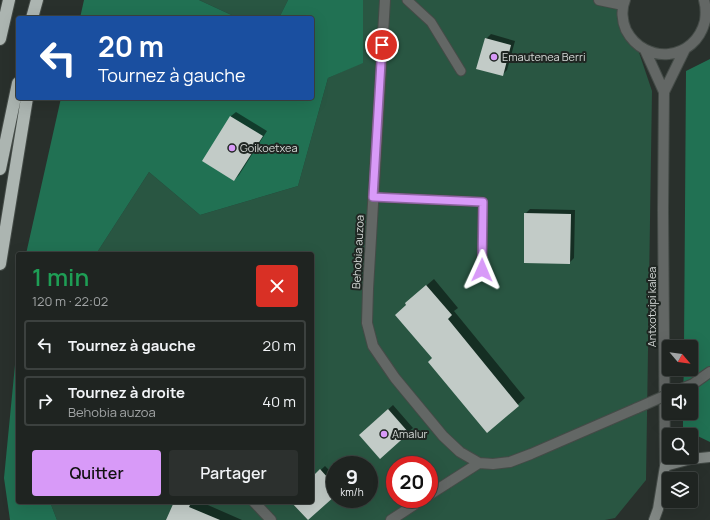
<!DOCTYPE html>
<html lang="fr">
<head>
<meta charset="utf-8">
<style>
  body { margin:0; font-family:Manrope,sans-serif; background:#2c302e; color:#f1f3f6; height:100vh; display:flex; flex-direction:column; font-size:15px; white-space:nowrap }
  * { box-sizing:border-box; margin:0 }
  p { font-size:13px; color:#a1a4a5 }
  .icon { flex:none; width:22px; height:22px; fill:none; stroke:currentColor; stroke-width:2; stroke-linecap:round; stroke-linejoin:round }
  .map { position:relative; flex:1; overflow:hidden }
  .details { position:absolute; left:16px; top:252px; width:298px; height:252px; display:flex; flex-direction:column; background:#1f2421; border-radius:4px; box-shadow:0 4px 16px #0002,0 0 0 1px #3c413f }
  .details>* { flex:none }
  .hud { position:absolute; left:16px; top:16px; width:298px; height:84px; border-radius:4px; box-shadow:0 4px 16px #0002,0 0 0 1px #3c413f; background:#1a4fa0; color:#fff; overflow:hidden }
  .needle { width:26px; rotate:119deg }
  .buttons { position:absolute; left:662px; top:340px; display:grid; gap:8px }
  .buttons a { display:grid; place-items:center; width:36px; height:36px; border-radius:4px; background:#1f2421; box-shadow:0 4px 16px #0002,0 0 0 1px #3c413f; font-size:20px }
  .speed { position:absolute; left:326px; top:456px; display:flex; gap:8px; font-size:20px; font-weight:700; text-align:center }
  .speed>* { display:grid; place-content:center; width:52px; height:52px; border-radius:50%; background:#1f2421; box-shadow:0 4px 16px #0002,0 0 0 1px #3c413f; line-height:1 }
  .speed small { font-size:10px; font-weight:400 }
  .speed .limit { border:6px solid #d22; background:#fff; color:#111 }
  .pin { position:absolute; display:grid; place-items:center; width:34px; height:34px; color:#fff; margin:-17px; border:2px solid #fff; border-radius:50%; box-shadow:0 1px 4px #0007 }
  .me { position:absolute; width:44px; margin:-22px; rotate:1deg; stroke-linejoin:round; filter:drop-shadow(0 0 3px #0008) }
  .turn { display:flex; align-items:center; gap:14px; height:84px; padding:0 16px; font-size:18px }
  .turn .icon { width:52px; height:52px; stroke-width:2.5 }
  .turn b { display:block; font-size:28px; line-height:34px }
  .round { display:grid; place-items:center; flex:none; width:42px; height:42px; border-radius:4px; background:#2c302e }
  .head { display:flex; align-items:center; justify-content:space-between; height:68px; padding:0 16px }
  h1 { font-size:24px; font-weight:600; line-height:30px; color:#1e9e55 }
  .primary-button { display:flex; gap:8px; margin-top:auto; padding:8px 16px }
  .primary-button a { flex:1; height:46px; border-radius:4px; background:#d89af8; color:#111; font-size:16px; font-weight:600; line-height:46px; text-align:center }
  .primary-button a+a { background:#2c302e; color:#f1f3f6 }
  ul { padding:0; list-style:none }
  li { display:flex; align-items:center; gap:12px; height:50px; margin:0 8px 6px; padding:0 8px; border:2px solid #3c413f; border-radius:4px }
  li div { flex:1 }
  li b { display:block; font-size:15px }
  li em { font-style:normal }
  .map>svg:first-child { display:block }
  .green { fill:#295642; fill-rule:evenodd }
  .forest { fill:#217153 }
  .shadow { fill:#0007 }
  .building { fill:#c2cbc7 }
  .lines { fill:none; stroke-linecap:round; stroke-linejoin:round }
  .lane-casing { stroke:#444b47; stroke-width:11 }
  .street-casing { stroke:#444b47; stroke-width:12 }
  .secondary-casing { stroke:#444b47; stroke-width:12 }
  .highway-casing { stroke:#444b47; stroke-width:14 }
  .lane { stroke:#636765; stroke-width:9 }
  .street { stroke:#636765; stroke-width:10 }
  .secondary { stroke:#818784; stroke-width:10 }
  .highway { stroke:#acb5b1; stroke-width:12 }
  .street-bridge-casing { stroke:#444b47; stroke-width:12; stroke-linecap:butt }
  .street-bridge { stroke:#636765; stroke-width:10 }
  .route-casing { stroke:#8c64a1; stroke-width:10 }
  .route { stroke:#d89af8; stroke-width:7 }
  .poi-dot { fill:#d89af8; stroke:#1f2622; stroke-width:1.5 }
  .labels { text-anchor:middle; stroke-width:4; stroke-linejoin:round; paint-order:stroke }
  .poi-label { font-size:11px; fill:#d4d8d6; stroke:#1f2622; text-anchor:start }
  .street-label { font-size:11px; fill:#d4d8d6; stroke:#1f2622 }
</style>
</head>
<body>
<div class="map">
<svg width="710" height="520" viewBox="0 0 710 520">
  <rect width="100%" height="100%" fill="#29302c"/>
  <path class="green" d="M199,0h89l-9,18h-41z
    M363,0h241l19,5 29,86 -6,389 -31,38 -10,2h-548l-7,-18h262v-248h-216l53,-82 51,43 98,-29 30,-108 35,-16zM335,465h34v34h-34zM395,465h34v34h-34z"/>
  <path class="forest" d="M84,0h115l39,18h-158z
    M288,0h75v63l-35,15 -30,108 -98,29 -51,-43 -53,82h-70l35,-156h251v-80h-33z
    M710,59v383l-27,-13v-16h8v-22h-8l1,-22h7v-22h-7l2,-276z
    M18,334v168h32l7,18h-47l-6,-42z"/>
  <path class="shadow" d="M491,34l24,7 -8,29 -5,5 -16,-36z
    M236,112l31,19 -28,44 -5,5 -31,-19 28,-45z
    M530,209l45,1 -1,48 -5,5 -44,-49z
    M434,279l24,29 -4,3 71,87 -38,34 -54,-74 -26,-53 6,-8z
    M393,405l20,23 -5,4 -43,-2z
    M325,466l10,10v19l-27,24 -15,-17h19v-24z
    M175,502h26l41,18h-75z"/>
  <path class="building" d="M485,38l26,7 -8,31 -27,-7z
    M230,116l33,20 -29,45 -32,-20z
    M524,213l47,1 -1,50 -46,-1z
    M426,285l26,30 -4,4 71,87 -32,27 -59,-71 4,-4 -37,-43 11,-10 -1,-2z
    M388,409l21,24 -29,26 -21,-24z
    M320,469l15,17v10l-27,24 -17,-18h21v-25z
    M174,502h8l8,3 -1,2 31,13h-54z"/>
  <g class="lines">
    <g class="lane-casing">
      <path id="lane" d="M407,0l24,22 30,49
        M373,197l110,5 -1,68"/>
    </g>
    <g class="street-casing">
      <path id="street" d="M385,0l-17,289 -1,34 6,23 22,32 48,58 17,16 19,11 14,1 17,-2 21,-8 106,-46
        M599,0l24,5
        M625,0c-4,9 -3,21 1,30 19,36 69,31 79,-9 1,-7 1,-14 -1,-21
        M645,50l19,42 -1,118 2,256
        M664,92l21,-43
        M676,391l17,-7 17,-12
        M429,495l50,-32
        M254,502l17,18
        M391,520l32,-21"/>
    </g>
    <g class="secondary-casing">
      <path id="secondary" d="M654,520l4,-11 7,-43 26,-7 19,-2"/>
    </g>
    <g class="highway-casing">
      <path id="highway" d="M32,18l5,-18
        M0,39l9,-39
        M0,169l18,-86
        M0,264l27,-166"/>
    </g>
    <use href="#lane" class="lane"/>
    <use href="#street" class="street"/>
    <use href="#secondary" class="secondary"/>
    <use href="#highway" class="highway"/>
    <g class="street-bridge-casing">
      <path id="street-bridge" d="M637,408l32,-14"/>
    </g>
    <use href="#street-bridge" class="street-bridge"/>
  </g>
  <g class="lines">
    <g class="route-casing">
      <path id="route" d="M382,45l-9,152 110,5 -1,68"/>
    </g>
    <use href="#route" class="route"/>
  </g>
  <g class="poi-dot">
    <circle cx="494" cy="57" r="4"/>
    <circle cx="232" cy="148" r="4"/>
    <circle cx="384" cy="434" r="4"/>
  </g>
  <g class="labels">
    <g class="poi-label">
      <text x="502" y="61">Emautenea Berri</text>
      <text x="240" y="152">Goikoetxea</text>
      <text x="392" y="438">Amalur</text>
    </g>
    <g class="street-label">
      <text transform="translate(358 252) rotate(-87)" y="4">Behobia auzoa</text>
      <text transform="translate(652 307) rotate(-90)" y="4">Antxotxipi kalea</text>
    </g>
  </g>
</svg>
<div class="buttons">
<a><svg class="needle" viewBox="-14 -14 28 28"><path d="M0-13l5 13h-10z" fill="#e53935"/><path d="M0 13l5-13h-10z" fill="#a1a4a5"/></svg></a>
<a><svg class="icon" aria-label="sound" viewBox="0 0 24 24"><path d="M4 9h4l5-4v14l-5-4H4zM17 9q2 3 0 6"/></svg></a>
<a><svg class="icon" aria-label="search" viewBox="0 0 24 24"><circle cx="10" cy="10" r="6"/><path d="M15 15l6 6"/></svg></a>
<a><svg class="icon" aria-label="layers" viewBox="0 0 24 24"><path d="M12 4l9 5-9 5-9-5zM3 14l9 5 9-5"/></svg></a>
</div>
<div class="speed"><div>9<small>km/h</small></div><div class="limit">20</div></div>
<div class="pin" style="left:382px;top:45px;background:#d93025"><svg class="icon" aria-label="arrive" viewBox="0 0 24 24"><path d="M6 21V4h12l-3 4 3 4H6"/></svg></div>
<svg class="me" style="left:482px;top:270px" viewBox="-20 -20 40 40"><path d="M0-17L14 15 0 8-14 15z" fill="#d89af8" stroke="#fff" stroke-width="4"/></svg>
<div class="hud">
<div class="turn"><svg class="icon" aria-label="left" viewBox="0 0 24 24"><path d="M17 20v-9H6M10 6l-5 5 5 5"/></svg><div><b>20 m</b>Tournez à gauche</div></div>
</div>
<section class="details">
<div class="head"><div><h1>1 min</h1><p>120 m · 22:02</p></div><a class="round" style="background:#d93025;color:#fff"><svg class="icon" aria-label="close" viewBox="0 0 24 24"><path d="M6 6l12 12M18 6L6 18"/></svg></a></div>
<ul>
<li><svg class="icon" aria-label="left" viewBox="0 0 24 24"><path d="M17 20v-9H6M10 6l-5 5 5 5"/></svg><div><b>Tournez à gauche</b></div><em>20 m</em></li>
<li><svg class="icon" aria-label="right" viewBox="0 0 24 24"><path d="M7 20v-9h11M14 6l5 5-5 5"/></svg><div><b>Tournez à droite</b><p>Behobia auzoa</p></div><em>40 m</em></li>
</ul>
<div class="primary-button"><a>Quitter</a><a>Partager</a></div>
</section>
</div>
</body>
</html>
